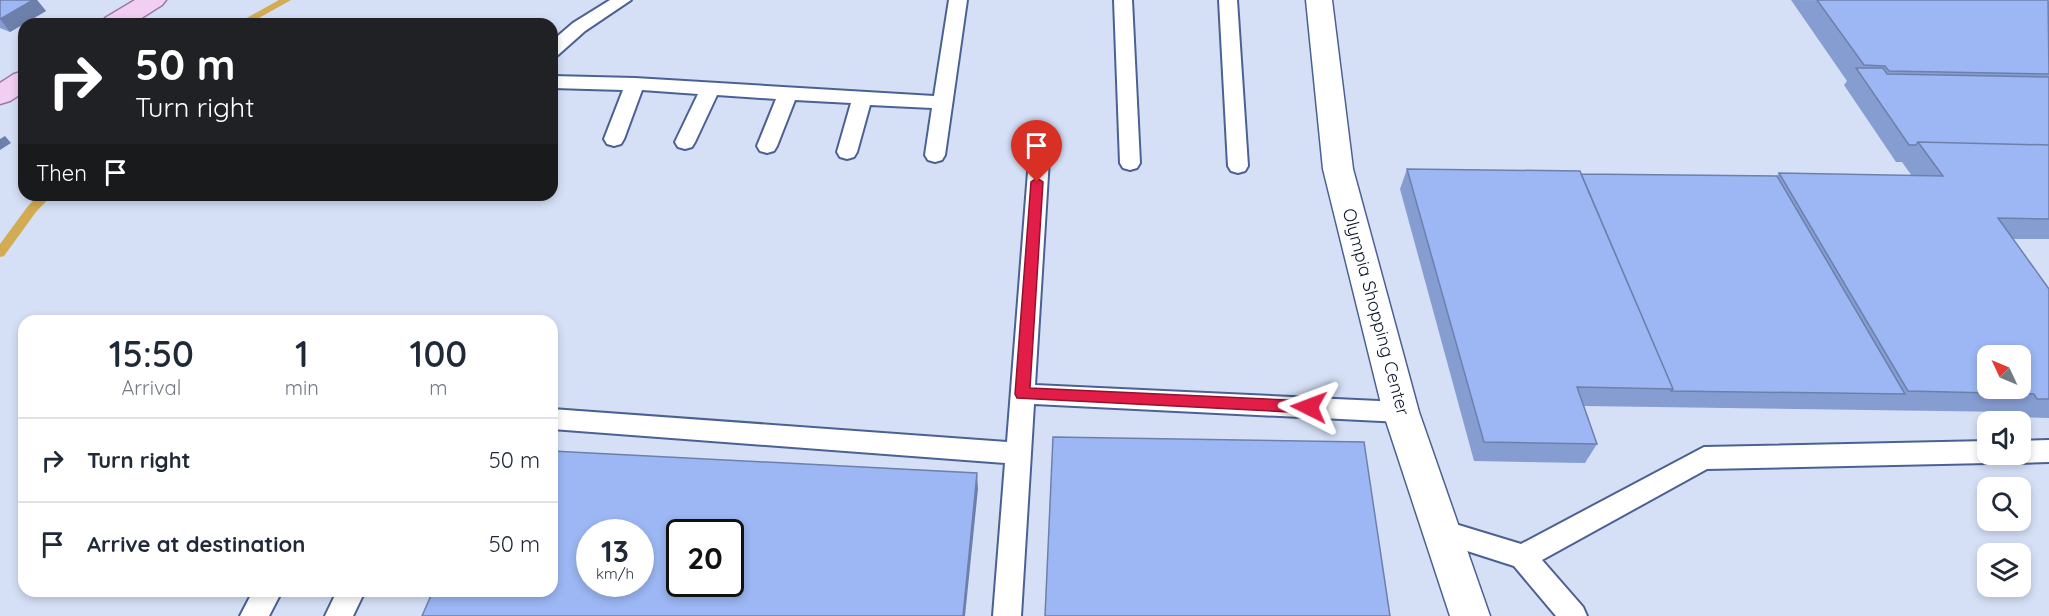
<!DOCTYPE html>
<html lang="en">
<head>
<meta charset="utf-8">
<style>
  body { margin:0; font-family:Quicksand,sans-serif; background:#f2f2f3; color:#1f2937; height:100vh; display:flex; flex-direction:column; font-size:22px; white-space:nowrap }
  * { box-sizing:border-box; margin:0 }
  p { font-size:20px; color:#747a83 }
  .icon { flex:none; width:33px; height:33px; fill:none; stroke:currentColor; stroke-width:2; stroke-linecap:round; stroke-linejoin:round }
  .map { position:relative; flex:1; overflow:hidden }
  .panel { position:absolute; left:18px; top:315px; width:540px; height:282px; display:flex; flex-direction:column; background:#fff; border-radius:18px; box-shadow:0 3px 9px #0003 }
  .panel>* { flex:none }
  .top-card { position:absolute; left:18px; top:18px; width:540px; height:183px; border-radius:18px; box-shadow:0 3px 9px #0003; background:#202124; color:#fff; overflow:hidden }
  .needle { width:39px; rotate:314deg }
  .fabs { position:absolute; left:1977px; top:345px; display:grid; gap:12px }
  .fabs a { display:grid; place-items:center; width:54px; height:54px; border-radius:12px; background:#fff; box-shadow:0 3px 9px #0003; font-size:30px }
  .speed { position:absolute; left:576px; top:519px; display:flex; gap:12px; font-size:30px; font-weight:700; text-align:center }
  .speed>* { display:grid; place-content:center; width:78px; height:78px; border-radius:50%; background:#fff; box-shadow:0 3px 9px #0003; line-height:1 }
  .speed small { font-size:15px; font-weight:400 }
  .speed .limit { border:3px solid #111; border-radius:9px; background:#fff; color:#111 }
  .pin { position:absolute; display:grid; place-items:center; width:51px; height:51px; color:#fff; margin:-62px -26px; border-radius:50% 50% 50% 0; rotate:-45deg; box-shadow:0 0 6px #0007 }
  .pin .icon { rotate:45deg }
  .me { position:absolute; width:66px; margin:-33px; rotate:273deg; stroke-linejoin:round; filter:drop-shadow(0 0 4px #0008) }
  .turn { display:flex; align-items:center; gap:21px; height:126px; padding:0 18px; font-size:27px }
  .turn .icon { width:78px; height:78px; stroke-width:2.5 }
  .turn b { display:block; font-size:42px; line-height:51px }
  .then { display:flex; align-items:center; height:57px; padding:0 18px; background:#0003; gap:12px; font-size:22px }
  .eta { display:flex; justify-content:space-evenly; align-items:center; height:102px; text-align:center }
  .eta b { font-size:36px; font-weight:600; line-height:42px }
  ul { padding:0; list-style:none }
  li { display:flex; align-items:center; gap:18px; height:84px; padding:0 18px; border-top:2px solid #e0e1e3 }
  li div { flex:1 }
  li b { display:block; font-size:22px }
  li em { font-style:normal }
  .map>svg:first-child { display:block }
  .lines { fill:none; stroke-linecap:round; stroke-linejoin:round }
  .stream { fill:#d2ab53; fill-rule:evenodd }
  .lane-casing { stroke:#4c6193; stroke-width:4 }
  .street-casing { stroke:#4c6193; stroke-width:3 }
  .primary-casing { stroke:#9c78a6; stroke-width:3 }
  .lane { fill:#fff; fill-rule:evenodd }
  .street { fill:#fff; fill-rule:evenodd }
  .primary { fill:#f2cef3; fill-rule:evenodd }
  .wall { fill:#869dd2 }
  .shaded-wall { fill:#6d80ab }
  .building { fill:#9cb7f4; stroke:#6d80ab; stroke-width:1.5; fill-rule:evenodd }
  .route { fill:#e11d48; stroke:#92132f; stroke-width:1.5 }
  .labels { text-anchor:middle; stroke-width:4.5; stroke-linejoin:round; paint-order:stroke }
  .street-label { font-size:18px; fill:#0b1327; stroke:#fff }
</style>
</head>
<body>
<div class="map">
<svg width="2049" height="616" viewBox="0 0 2049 616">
  <rect width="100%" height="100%" fill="#d5e0f7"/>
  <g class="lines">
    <path class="stream" d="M279,0h12l-43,24h-12z
      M39,195h13l-16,17 -32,44 -4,1v-13l28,-38z"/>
    <g class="lane-casing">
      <path id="lane" d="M610,0h21l-46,31 -27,24 -6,2v-16l21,-18z
        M949,0h18l-22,155 -3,5 -7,2 -7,-2 -3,-5 7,-47 -62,-3 -13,47 -3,5 -7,2 -7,-2 -3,-5 14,-49 -56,-3 -18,46 -3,5 -7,2 -7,-2 -3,-5 19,-47 -59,-4 -22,47 -3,5 -7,2 -7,-2 -3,-5 23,-48 -56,-4 -18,49 -3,5 -7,2 -7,-2 -3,-5 19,-49 -71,-2v-12l83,2 299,18z
        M1114,0h18l8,163 -3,5 -7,2 -7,-2 -3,-5z
        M1219,0h18l11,166 -3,5 -7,2 -7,-2 -3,-5z
        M1039,152l7,2 3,5 -14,226 366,17 9,3 3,7 -3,7 -9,3 -367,-18 -13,212h-28l12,-153 -453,-34v-20l455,33 22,-283 3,-5z
        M2049,440v22l-29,1 -9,-4 -2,-5h11v-13z
        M1988,441v13h11l-2,5 -9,4 -281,6 -165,91 41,47 4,9h-31l-42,-50 -81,-26 -4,-8 4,-8 9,-4 79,24 183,-97z
        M253,591h29l-13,25h-29z
        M337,591h28l-12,25h-28z"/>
    </g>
    <g class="street-casing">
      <path id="street" d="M1306,0h26l21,169 66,243 71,204h-40l-67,-204 -60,-243z"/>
    </g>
    <g class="primary-casing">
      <path id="primary" d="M135,0h31l-4,5 -30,19h-31l4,-6z
        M24,71v21l-14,9 -10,3v-21l14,-9z"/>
    </g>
    <use href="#lane" class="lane"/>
    <use href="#street" class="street"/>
    <use href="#primary" class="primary"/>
  </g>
  <path class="wall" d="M0,0h37l9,11 -36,21 -10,-4z
    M1791,0l258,1v238h-37l37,50v129l-34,-1 -3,-5 -428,-6 13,38 -12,19 -111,-2 -74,-272 7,-20 174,5 196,2 2,-3 133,3 -10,-14h-6l-52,-77 3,-4z"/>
  <path class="shaded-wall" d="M33,0h4l9,11 -36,21 -10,-13z
    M5,136l6,7 -11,7v-11z
    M977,473l1,16 -13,127h-2z"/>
  <path class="building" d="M0,0h33l-33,19z
    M1817,0h231l1,74 -160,-3 -4,-5 -21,-1z
    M1856,68h27l4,6 162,3v68l-131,-3 -2,3h-7z
    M1918,142l131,3v74l-51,-1 51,71v110h-12l-3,-5 -126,-3 -129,-218 164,3zM1988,356h32v32h-32z
    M1407,169l173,2 93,218 -96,-2 20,57 -113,-2z
    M1581,174l196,2 128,218 -234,-3 2,-2z
    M1053,437l311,5 26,174h-345z
    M552,451l425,22 -14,143h-541l11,-25h119zM590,532h50v52h-50zM680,532h50v52h-50z"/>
  <path class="route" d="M1037,178l6,4 -13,206 279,13 5,2 2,4 -2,5 -5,1 -292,-15 -2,-4 16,-212z"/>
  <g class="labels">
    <g class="street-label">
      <text transform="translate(1376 312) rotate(75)" y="6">Olympia Shopping Center</text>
    </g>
  </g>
</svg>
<div class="fabs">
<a><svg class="needle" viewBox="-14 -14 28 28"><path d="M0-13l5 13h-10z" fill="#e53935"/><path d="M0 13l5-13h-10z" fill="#747a83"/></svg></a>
<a><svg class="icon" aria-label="sound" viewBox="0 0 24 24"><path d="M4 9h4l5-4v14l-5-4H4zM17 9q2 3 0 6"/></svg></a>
<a><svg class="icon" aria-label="search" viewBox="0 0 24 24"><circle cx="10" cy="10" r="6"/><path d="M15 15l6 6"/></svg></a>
<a><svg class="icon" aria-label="layers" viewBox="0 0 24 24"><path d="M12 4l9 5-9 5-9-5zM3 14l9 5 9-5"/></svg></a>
</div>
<div class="speed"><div>13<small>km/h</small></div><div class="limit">20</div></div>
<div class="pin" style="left:1037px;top:182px;background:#d93025"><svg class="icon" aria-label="arrive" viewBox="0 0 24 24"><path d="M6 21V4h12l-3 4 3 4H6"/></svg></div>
<svg class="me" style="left:1309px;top:407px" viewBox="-20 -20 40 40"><path d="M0-17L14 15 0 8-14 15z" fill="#e11d48" stroke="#fff" stroke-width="4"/></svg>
<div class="top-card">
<div class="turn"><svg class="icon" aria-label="right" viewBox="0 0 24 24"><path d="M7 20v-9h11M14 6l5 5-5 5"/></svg><div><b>50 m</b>Turn right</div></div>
<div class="then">Then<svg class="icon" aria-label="arrive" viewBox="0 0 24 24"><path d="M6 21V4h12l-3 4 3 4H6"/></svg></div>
</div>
<section class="panel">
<div class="eta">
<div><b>15:50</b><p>Arrival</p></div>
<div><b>1</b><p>min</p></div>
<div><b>100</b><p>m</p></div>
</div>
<ul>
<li><svg class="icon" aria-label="right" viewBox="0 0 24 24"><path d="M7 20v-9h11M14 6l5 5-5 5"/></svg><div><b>Turn right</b></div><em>50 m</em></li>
<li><svg class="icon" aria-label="arrive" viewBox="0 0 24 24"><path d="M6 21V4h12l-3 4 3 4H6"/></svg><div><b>Arrive at destination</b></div><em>50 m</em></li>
</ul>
</section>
</div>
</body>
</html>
